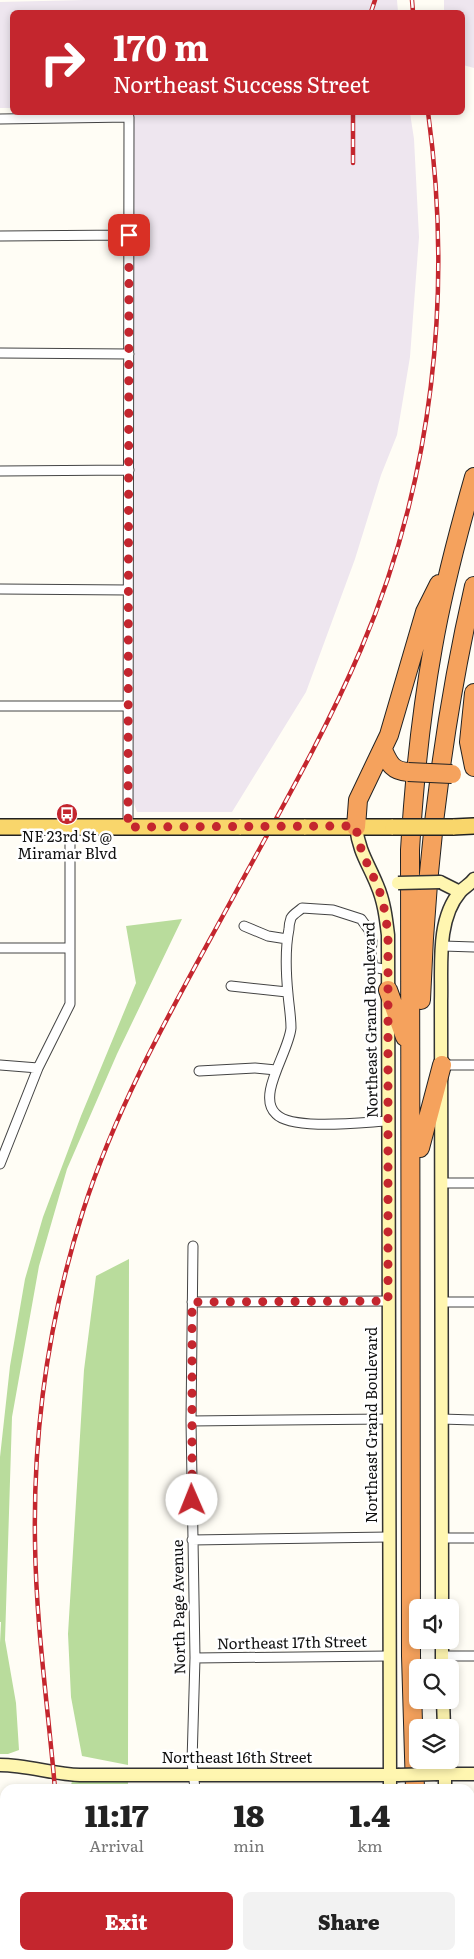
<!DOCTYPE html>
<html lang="en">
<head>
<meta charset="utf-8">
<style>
  body { margin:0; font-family:Literata,serif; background:#f2f2f2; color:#222; height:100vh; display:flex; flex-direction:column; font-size:19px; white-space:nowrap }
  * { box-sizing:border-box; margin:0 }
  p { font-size:16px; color:#767676 }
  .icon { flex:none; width:28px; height:28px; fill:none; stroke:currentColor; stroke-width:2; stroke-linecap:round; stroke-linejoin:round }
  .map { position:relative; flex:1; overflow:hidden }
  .sheet { position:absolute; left:0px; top:1784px; width:475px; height:176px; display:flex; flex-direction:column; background:#fff; border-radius:15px 15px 0 0; box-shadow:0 2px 8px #0003 }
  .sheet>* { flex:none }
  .top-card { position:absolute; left:10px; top:10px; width:455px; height:105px; border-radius:8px; box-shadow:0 2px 8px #0003; background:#c4262e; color:#fff; overflow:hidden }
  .fabs { position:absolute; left:409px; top:1599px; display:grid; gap:10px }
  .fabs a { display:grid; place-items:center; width:50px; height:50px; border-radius:8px; background:#fff; box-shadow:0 2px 8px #0003; font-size:25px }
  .pin { position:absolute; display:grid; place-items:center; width:42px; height:42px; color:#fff; margin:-21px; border-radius:10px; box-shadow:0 2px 8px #0006 }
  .me { position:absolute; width:55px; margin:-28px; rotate:359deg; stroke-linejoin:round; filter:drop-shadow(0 0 4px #0008) }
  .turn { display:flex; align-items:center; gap:18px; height:105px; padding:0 20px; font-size:22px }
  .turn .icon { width:65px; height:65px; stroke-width:2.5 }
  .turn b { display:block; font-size:35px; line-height:42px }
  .eta { display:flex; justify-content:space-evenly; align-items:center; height:85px; text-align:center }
  .eta b { font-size:30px; font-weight:800; line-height:35px }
  .cta { display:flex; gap:10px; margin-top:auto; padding:10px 20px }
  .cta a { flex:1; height:58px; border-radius:8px; background:#c4262e; color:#fff; font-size:20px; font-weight:800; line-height:58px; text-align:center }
  .cta a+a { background:#f2f2f2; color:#222 }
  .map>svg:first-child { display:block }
  .industrial { fill:#eee6ef }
  .forest { fill:#b9dc9c }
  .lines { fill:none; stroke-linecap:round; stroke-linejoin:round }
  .stream { stroke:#3f96cf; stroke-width:2.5 }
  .street-casing { stroke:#444; stroke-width:11 }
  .secondary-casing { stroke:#333; stroke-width:15 }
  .primary-casing { stroke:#222; stroke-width:18 }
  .highway-casing { stroke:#222; stroke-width:20 }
  .street { stroke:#fff; stroke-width:9 }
  .secondary { stroke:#fff6b0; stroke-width:12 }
  .primary { stroke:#f9d66b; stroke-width:15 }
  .highway { stroke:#f5a25d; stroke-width:18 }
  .rail-casing { stroke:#c4262e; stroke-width:4.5 }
  .rail { stroke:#fff; stroke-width:2.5; stroke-dasharray:8; stroke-linecap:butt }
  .secondary-bridge-casing { stroke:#333; stroke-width:15; stroke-linecap:butt }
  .primary-bridge-casing { stroke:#222; stroke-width:18; stroke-linecap:butt }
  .highway-bridge-casing { stroke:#222; stroke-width:20; stroke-linecap:butt }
  .secondary-bridge { stroke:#fff6b0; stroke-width:12 }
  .primary-bridge { stroke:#f9d66b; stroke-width:15 }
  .highway-bridge { stroke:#f5a25d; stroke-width:18 }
  .route { stroke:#c4262e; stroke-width:9; stroke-dasharray:0 16.2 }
  .labels { text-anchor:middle; stroke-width:5; stroke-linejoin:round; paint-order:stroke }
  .poi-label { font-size:15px; fill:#111; stroke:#fff }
  .street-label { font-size:15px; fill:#111; stroke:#fff }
</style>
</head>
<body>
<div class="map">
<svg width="474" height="1959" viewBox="0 0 474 1959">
  <rect width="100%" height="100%" fill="#fffdf5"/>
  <path class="industrial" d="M85,0h312l1,12h-386v96h-12v-106z
    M444,0h30v68l-11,-3 -1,-53h-18z
    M134,113h276l4,26 5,98 -9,120 -13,78 -16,40 -26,84 -49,133 -74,120h-95l-4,-11z"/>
  <path class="forest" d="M182,919l-65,135 -50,115 -28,97 -27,151 -7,223 11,63 3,47 -11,4h-8v-111l1,-21h-1v-165l10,-91 15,-87 18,-62 38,-101 55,-133 -10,-57z
    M129,1259l-1,506 -46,-9 -11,-59 -3,-63 16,-264 12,-94z
    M77,1779h51v10h-52l-5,-6z"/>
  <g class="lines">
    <path class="stream" d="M109,1955v4"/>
    <g class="street-casing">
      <path id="street" d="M0,119l129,-2 -1,710
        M0,236l129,-1
        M0,353l129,1
        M0,471l129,-1
        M0,589l128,1
        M0,706h127
        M244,926l24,10 19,3
        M443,946l31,1
        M0,948h70
        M388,970l-15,-3 -2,-13 1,-13 -3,-11 -8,-11 -28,-9 -31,-2c-3,3 -9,6 -11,10 -1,3 -2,8 -2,11 -4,20 -3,45 -1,65 1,12 3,23 3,34 -2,24 -35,68 -15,86 16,17 89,8 112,7
        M231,986l56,6
        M0,1065l38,3
        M442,1065h32
        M199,1071l56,-3 21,2
        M0,1164l38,-96 32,-64v-177
        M442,1183h32
        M193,1246l-2,175 4,237 -3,104 3,27
        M192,1302l196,-1
        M441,1302h33
        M441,1419l33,1
        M191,1421l198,-2
        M442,1538h32
        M192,1540l197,-3
        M442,1656h32
        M195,1658l194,-2
        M195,1955v4"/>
    </g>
    <g class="secondary-casing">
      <path id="secondary" d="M356,827c3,25 12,36 21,58 7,16 9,33 11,50l2,854
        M440,882l20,10
        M442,1608l-1,-607c1,-34 -5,-81 19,-109 4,-5 10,-7 14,-13
        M442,1640v28
        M443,1700l1,28
        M445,1760v29
        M0,1765c27,0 53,9 80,10h318
        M437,1774h37
        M390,1955v4
        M463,1955l1,4"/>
    </g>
    <g class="primary-casing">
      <path id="primary" d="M0,827h241
        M304,827h89
        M453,827l21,-1"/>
    </g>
    <g class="highway-casing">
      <path id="highway" d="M474,693l-5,49 5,25
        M383,750c6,13 9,21 25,22
        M356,827l2,-27 31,-65 36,-123 14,-28
        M388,990l17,47
        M421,1000c5,-139 22,-279 53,-414
        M420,1148l22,-83
        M415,1789l-4,-133 -1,-806c4,-68 11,-136 23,-203 10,-58 25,-114 41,-170
        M425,1955v4"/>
    </g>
    <use href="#street" class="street"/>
    <use href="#secondary" class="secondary"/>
    <use href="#primary" class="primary"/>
    <use href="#highway" class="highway"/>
    <g class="rail-casing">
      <path id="rail" d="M412,0l1,12
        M371,12l4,-12
        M353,163v-51
        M55,1789c-7,-82 -19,-164 -20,-247 -2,-112 14,-224 48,-331 35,-110 93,-209 148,-310 45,-83 93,-165 130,-252 72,-168 92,-355 67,-537
        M19,1959l2,-4"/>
    </g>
    <use href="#rail" class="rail"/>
    <g class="secondary-bridge-casing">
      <path id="secondary-bridge" d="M398,883l42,-1
        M398,1775l39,-1"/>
    </g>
    <g class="primary-bridge-casing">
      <path id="primary-bridge" d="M241,827h63
        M393,827h60"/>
    </g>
    <g class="highway-bridge-casing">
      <path id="highway-bridge" d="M408,772l44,2"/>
    </g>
    <use href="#secondary-bridge" class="secondary-bridge"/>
    <use href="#primary-bridge" class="primary-bridge"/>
    <use href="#highway-bridge" class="highway-bridge"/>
  </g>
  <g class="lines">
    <path class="route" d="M129,235l-1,592 228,-1c3,25 12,38 21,59 7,16 9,33 11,50v366l-196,1v198"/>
  </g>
  <defs>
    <g id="bus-disc" transform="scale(1.125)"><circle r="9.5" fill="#c4262e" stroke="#fff"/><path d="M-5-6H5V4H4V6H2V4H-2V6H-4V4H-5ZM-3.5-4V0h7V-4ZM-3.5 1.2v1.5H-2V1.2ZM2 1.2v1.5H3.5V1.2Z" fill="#fff"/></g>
  </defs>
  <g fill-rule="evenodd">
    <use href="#bus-disc" x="67" y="814"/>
  </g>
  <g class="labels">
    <g class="poi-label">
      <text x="67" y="842">NE 23rd St @<tspan x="67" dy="17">Miramar Blvd</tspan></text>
    </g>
    <g class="street-label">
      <text transform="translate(371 1020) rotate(-91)" y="5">Northeast Grand Boulevard</text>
      <text transform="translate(372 1425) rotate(-90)" y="5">Northeast Grand Boulevard</text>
      <text transform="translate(179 1607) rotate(-91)" y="5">North Page Avenue</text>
      <text transform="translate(292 1643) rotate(-1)" y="5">Northeast 17th Street</text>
      <text x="237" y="1763">Northeast 16th Street</text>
    </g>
  </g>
</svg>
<div class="fabs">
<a><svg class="icon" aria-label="sound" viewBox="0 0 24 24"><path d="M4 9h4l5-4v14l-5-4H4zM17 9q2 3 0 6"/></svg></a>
<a><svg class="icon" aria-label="search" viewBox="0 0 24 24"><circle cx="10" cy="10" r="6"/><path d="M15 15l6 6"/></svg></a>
<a><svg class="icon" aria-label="layers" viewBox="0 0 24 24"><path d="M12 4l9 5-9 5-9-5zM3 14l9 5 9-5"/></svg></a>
</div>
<div class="pin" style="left:129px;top:235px;background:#d93025"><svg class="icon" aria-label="arrive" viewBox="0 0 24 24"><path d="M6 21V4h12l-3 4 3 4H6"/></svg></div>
<svg class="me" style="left:192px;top:1500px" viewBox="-20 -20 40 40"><circle r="19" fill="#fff"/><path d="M0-13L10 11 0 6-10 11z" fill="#c4262e"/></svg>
<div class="top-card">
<div class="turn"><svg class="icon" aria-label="right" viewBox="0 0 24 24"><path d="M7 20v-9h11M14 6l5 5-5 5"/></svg><div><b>170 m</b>Northeast Success Street</div></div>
</div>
<section class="sheet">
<div class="eta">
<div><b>11:17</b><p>Arrival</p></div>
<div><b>18</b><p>min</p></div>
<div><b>1.4</b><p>km</p></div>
</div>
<div class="cta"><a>Exit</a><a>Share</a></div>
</section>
</div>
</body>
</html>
